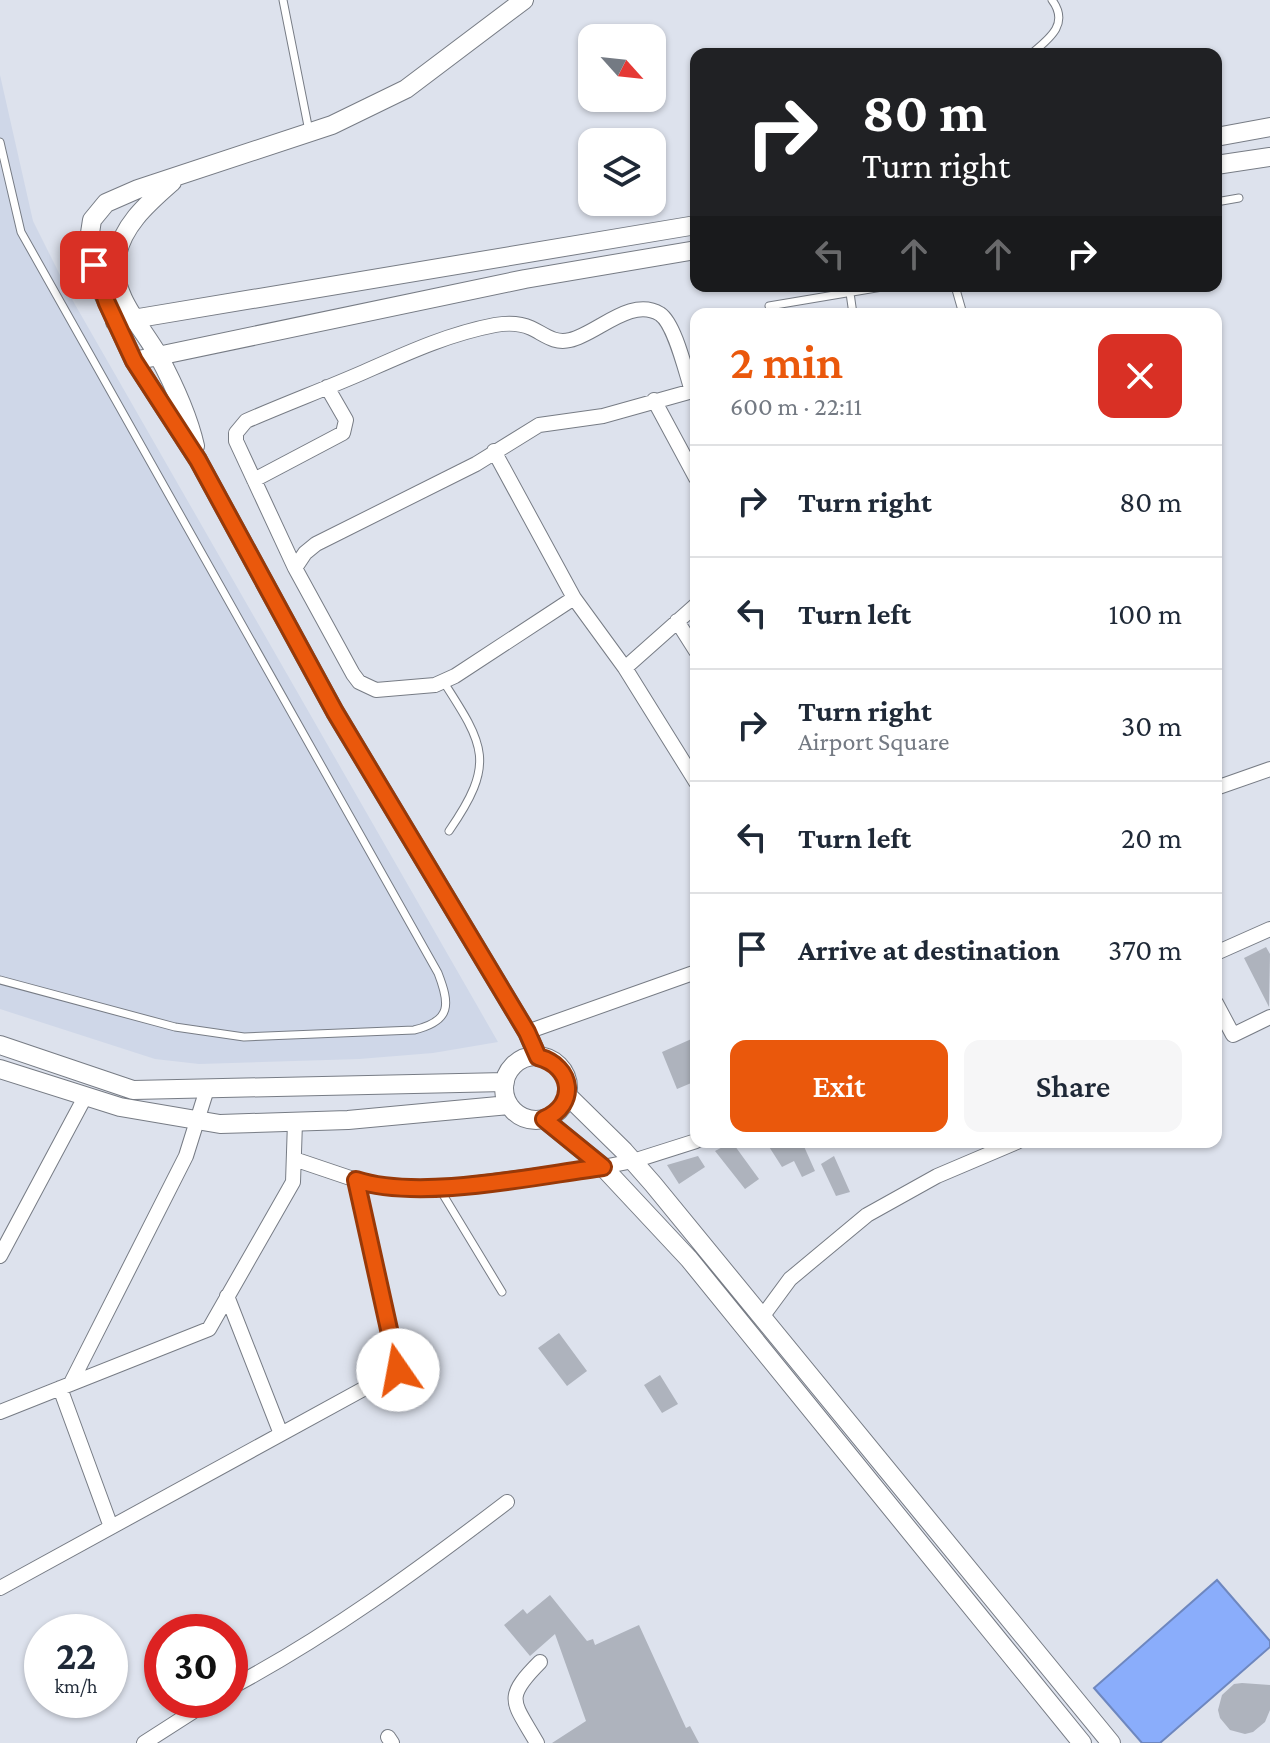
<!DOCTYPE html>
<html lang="en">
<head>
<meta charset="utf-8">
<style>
  body { margin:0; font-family:"Crimson Pro",serif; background:#f6f6f7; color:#1f2937; height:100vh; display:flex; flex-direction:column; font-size:30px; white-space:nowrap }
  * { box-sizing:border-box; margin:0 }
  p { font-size:26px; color:#747a83 }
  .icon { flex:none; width:44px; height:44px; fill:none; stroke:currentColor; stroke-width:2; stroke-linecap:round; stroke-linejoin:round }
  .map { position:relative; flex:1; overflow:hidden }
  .drawer { position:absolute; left:690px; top:308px; width:532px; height:840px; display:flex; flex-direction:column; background:#fff; border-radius:16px; box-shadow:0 2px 6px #0004 }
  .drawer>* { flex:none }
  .top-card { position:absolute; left:690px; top:48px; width:532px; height:244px; border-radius:16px; box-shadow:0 2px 6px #0004; background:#202124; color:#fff; overflow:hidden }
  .needle { width:52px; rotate:117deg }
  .fabs { position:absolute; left:578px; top:24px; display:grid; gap:16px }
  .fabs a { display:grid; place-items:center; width:88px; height:88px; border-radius:16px; background:#fff; box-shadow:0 2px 6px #0004; font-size:40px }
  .speed { position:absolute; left:24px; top:1614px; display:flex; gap:16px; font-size:40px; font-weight:700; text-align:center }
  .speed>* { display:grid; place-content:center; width:104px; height:104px; border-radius:50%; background:#fff; box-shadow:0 2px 6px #0004; line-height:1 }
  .speed small { font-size:20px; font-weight:400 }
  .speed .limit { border:12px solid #d22; background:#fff; color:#111 }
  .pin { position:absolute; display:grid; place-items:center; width:68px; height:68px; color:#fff; margin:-34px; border-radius:16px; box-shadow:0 4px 12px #0006 }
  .me { position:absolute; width:88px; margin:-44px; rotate:348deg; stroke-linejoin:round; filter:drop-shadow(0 0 6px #0008) }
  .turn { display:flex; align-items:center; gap:28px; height:168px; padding:0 40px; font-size:36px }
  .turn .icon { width:104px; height:104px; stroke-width:2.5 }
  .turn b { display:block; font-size:56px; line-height:68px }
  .lanes { display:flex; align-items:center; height:76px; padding:0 40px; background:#0003; justify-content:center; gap:40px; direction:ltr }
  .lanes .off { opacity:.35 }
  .round { display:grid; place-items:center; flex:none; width:84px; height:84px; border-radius:16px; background:#f6f6f7 }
  .headline { display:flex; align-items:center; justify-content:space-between; height:136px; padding:0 40px }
  h1 { font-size:48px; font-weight:600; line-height:60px; color:#ea580c }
  .action { display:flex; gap:16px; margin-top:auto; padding:16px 40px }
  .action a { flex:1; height:92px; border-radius:16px; background:#ea580c; color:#fff; font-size:32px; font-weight:600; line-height:92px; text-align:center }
  .action a+a { background:#f6f6f7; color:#1f2937 }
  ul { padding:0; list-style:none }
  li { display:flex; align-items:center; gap:24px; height:112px; padding:0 40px; border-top:2px solid #e0e1e3 }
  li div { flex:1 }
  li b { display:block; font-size:30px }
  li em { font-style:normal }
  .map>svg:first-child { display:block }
  .built { fill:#cfd7e8 }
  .water { fill:#8aadfb; stroke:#6e87bf; stroke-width:2 }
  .building { fill:#aeb3bd }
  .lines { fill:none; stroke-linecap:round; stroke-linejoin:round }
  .service-casing { stroke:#777c85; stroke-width:9 }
  .minor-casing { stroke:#777c85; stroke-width:16 }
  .tertiary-casing { stroke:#777c85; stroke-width:20 }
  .service { stroke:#fff; stroke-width:7 }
  .minor { stroke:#fff; stroke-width:14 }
  .tertiary { stroke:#fff; stroke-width:18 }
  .route-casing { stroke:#983908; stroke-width:20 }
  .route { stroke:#ea580c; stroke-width:14 }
</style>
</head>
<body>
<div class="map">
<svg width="1270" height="1743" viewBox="0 0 1270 1743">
  <rect width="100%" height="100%" fill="#dde2ed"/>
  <path class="built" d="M0,75l33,146 40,80 425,741 -65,11 -74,6 -160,5 -44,-5 -155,-50z"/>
  <path class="water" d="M1217,1580l53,61v6l-110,96h-18l-48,-55z"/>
  <path class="building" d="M1266,947l4,7 -1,53 -25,-49z
    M696,1037v44l-19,8 -15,-37z
    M732,1142l27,37 -14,10 -30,-38z
    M766,1142h36l13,29 -13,6 -8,-16 -12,6z
    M698,1156l7,11 -26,17 -12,-19z
    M834,1156l16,36 -14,4 -15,-32z
    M559,1333l28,38 -20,15 -29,-38z
    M660,1375l18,29 -16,9 -18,-28z
    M550,1595l37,46 6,-2 2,6 44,-20 47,103 4,-2 9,17h-147l34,-22 -31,-87 -25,22 -26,-31 19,-16 4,5z
    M1242,1683l28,2v25l-5,12 -12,10 -8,2 -15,-4 -10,-12 -2,-8 4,-15 12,-11z"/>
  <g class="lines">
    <g class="service-casing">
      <path id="service" d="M283,0l26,131
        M1031,54c18,-15 39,-30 21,-54
        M0,142l21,90 417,741c12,31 14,48 -24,57l-170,7 -69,-10 -175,-47
        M1216,202l23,-4
        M849,286l4,28
        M955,286l8,28
        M769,306l119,-20
        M443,681c42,65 53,82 6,150
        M439,1188l63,104"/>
    </g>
    <g class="minor-casing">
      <path id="minor" d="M654,400l42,78
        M494,451l80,147 51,70
        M254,480l89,-47 3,-13 -19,-33
        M295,568l-59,-127v-8l10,-12c39,-17 79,-32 118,-49 43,-19 84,-38 131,-47 11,-2 25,-2 36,3 13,6 23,16 39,12 27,-6 61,-44 90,-26 15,10 26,59 32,77
        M574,598l-119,78 -20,9 -59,5 -17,-8 -6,-8 -58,-106 10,-15 11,-9 160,-80 63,-39 64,-9 93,-26
        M696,605l-71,63 71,114
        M677,621l19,30
        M1216,788l54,-19
        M1216,953l54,-24
        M1216,1003l17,32 37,-18
        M527,1032l169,-60
        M294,1159l77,26 68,3 164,-21 30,-6 63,-20
        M0,1256l85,-159
        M227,1296l54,138
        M762,1317l28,-38 77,-64 70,-39 80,-34
        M71,1383l115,-227 21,-67
        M60,1388l51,139
        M0,1412l209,-83 84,-147 2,-60
        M0,1588l398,-218 -42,-190
        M230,1688c98,-52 188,-118 277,-186
        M388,1737l4,6
        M144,1743l67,-43
        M537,1743c-24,-42 -34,-44 3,-81"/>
    </g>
    <g class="tertiary-casing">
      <path id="tertiary" d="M524,0l-118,89 -74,36 -194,64 -32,14 -14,17 -4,26 11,39 35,76 64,99 137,252 192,320 11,25
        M1216,137l54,-10
        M1216,165l54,-8
        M172,182c-24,21 -52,45 -56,79 -5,34 26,66 42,94 15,28 30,60 37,91
        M115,322l581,-97
        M134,361l391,-82 171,-29
        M0,1045l133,45 372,-8
        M504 1088a32 32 0 1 1 64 0a32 32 0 1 1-64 0Z
        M0,1069l120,38 100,17 128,-4 161,-15
        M567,1095l57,56 29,33 458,559
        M544,1119l59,48 86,92 393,484"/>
    </g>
    <use href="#service" class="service"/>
    <use href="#minor" class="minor"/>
    <use href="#tertiary" class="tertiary"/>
  </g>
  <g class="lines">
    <g class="route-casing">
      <path id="route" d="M94,265l13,38 27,58 64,99 137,252 192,320 11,25c35,9 40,48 6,62l59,48c-69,9 -183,34 -247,13l42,190"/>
    </g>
    <use href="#route" class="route"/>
  </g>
</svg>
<div class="fabs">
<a><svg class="needle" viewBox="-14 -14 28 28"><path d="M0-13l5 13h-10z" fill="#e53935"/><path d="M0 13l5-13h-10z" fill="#747a83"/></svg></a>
<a><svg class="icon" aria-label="layers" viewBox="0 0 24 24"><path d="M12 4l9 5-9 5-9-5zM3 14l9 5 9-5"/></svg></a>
</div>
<div class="speed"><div>22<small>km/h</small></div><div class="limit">30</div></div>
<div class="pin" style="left:94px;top:265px;background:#d93025"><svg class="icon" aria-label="arrive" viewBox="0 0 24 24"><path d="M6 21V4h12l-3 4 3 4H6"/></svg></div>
<svg class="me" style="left:398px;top:1370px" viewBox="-20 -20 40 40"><circle r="19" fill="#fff"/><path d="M0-13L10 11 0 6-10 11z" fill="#ea580c"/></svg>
<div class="top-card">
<div class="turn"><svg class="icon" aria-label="right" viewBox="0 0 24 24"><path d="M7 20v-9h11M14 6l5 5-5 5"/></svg><div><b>80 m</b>Turn right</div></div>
<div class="lanes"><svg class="icon off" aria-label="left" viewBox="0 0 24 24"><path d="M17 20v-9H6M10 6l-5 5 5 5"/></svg><svg class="icon off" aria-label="ahead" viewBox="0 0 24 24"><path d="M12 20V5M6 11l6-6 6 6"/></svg><svg class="icon off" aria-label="ahead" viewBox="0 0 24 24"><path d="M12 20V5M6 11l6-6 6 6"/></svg><svg class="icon" aria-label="right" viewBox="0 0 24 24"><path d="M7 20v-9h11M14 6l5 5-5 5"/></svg></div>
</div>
<section class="drawer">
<div class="headline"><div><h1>2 min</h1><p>600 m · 22:11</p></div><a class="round" style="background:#d93025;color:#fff"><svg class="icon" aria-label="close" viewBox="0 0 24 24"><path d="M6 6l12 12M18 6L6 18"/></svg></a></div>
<ul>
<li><svg class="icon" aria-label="right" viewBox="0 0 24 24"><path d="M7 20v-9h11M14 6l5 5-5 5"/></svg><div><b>Turn right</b></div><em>80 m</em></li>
<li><svg class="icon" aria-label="left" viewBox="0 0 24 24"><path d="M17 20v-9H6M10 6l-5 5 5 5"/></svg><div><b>Turn left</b></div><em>100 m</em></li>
<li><svg class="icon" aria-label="right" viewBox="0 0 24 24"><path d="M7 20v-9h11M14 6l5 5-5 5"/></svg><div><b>Turn right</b><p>Airport Square</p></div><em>30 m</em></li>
<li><svg class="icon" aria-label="left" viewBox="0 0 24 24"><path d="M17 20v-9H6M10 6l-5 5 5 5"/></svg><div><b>Turn left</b></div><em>20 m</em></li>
<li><svg class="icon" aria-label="arrive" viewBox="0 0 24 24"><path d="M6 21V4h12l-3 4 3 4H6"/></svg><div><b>Arrive at destination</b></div><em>370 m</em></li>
</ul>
<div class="action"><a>Exit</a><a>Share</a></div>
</section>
</div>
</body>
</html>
